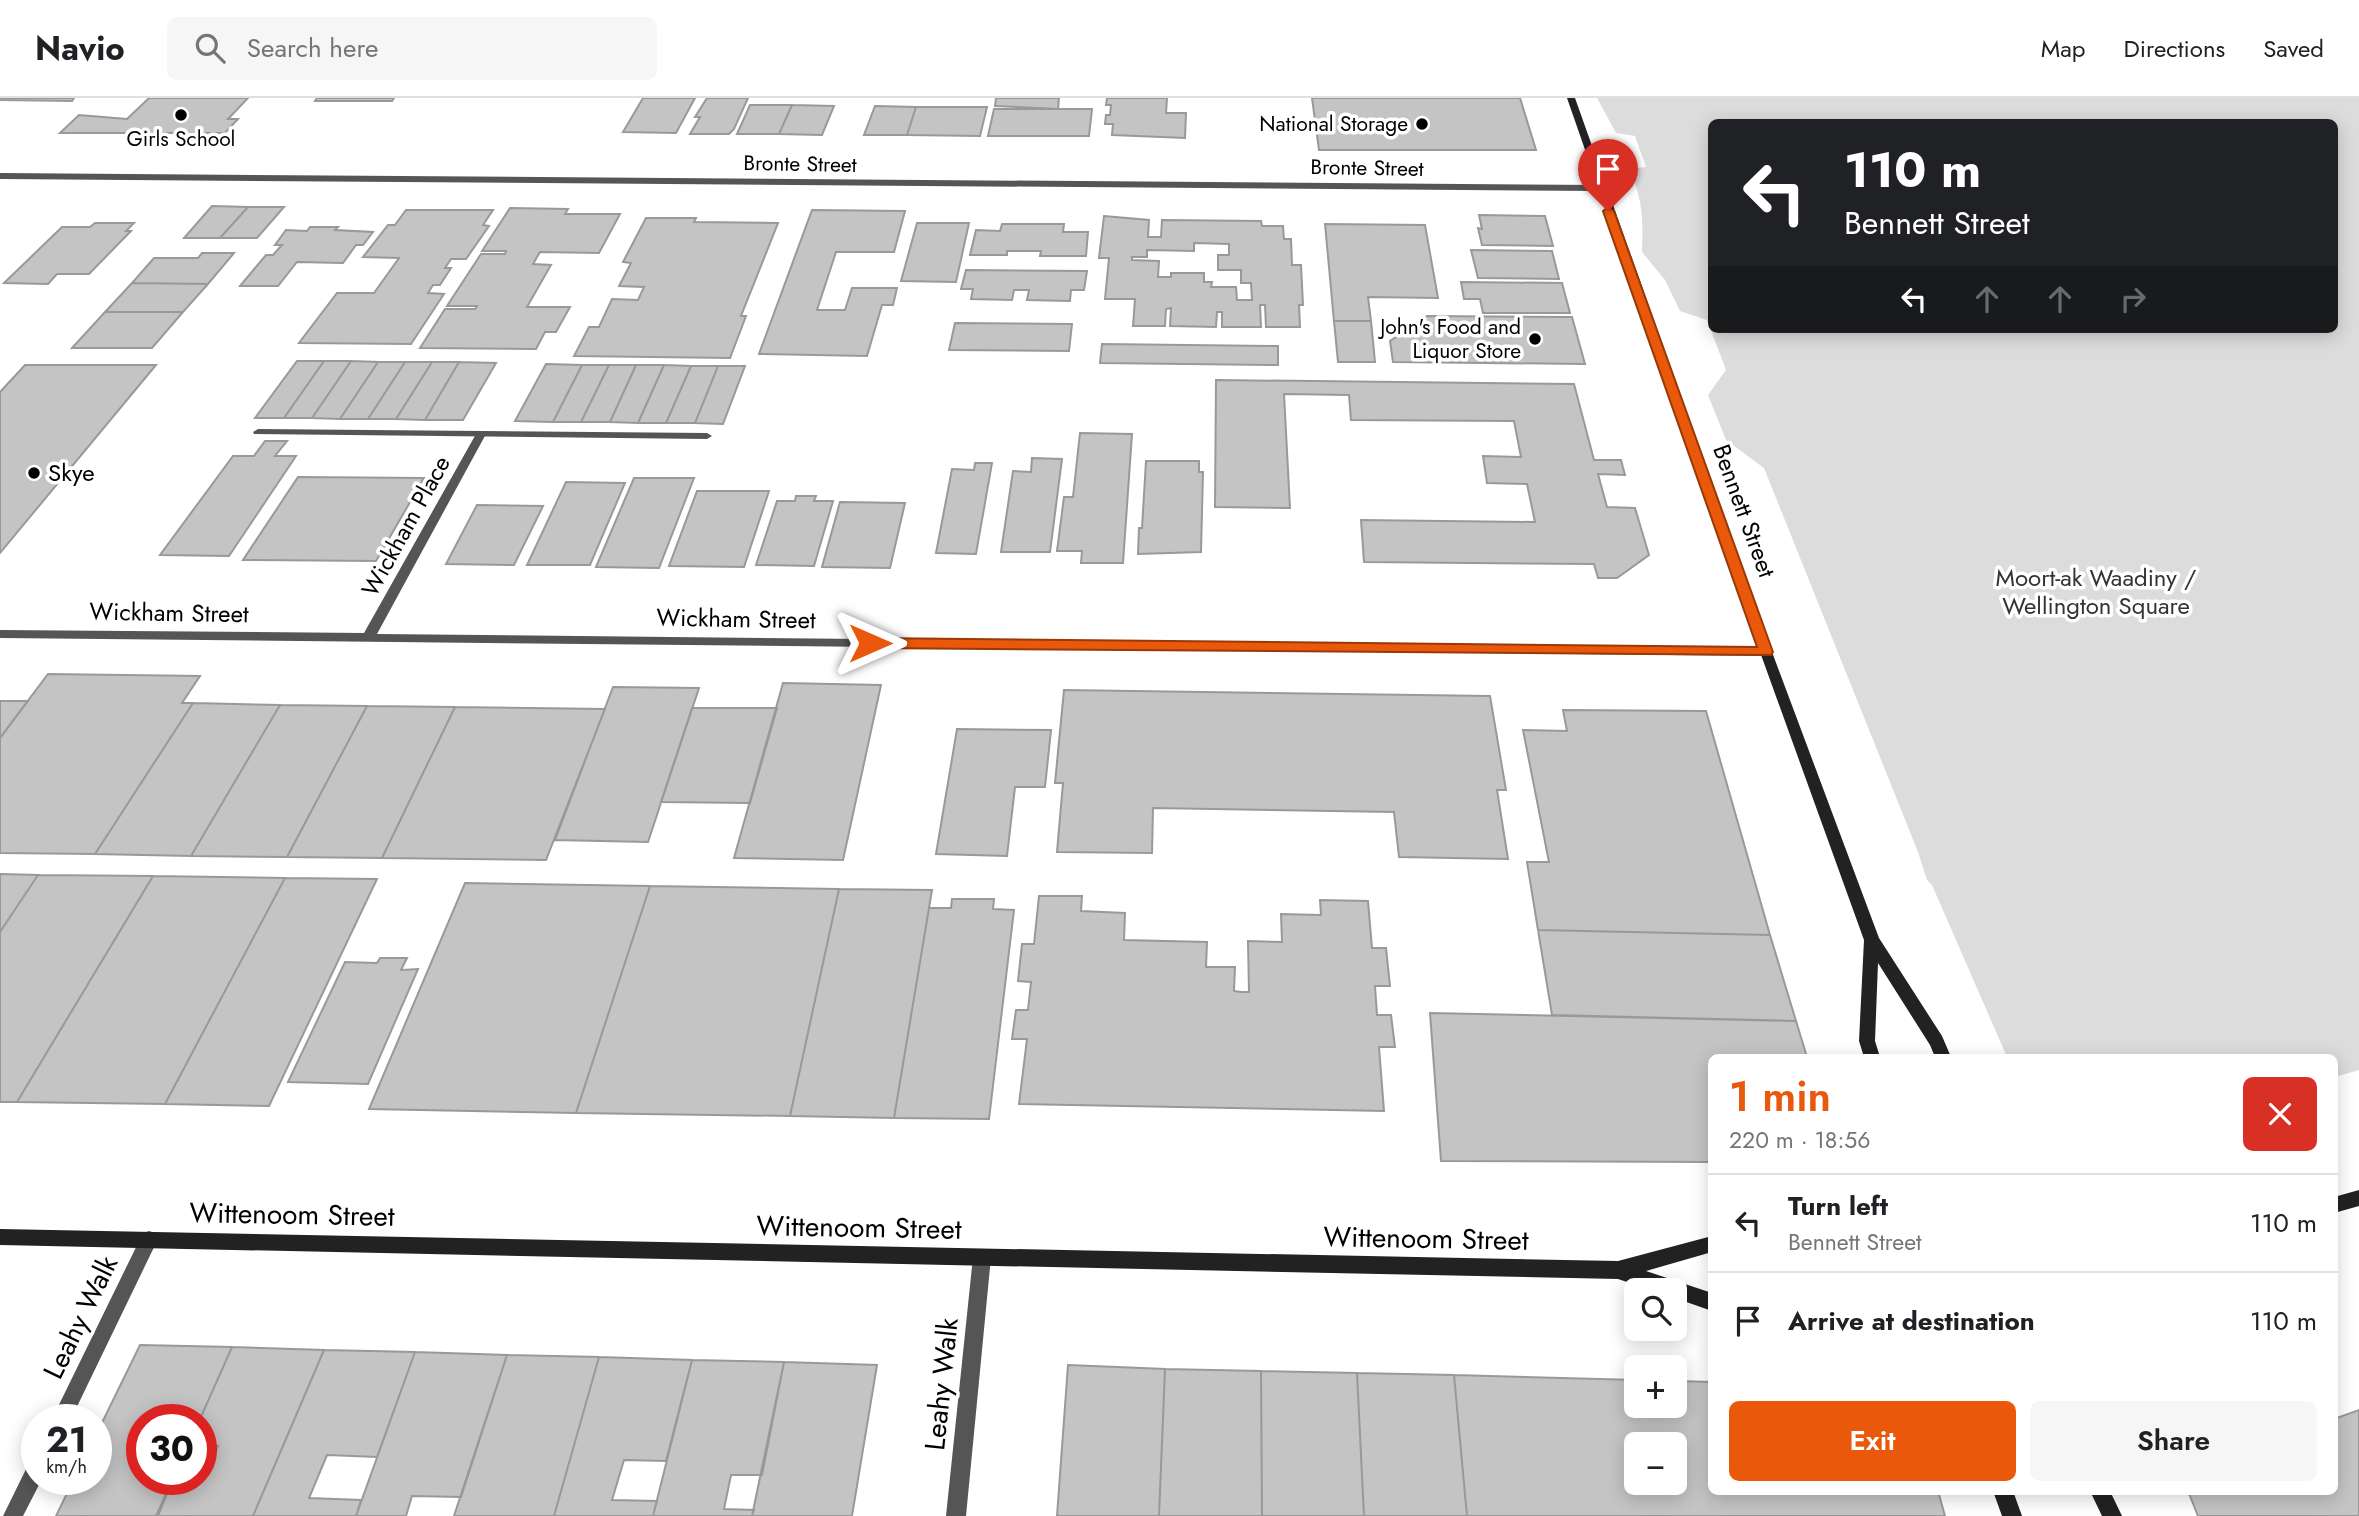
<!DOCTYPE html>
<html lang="en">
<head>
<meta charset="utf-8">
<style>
  body { margin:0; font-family:Jost,sans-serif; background:#f6f6f6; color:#202124; height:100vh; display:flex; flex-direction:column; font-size:26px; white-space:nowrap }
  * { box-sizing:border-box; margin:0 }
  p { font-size:23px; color:#757577 }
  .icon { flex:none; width:38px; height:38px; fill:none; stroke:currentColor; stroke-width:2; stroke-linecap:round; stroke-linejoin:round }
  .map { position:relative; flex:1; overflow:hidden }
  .side { position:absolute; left:1708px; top:956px; width:630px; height:441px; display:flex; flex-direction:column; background:#fff; border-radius:10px; box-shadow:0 4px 18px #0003 }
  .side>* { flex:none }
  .banner { position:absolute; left:1708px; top:21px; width:630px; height:214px; border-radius:10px; box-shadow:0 4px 18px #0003; background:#202124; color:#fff; overflow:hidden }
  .tools { position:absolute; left:1624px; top:1180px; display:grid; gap:14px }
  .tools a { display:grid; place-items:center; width:63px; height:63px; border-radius:10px; background:#fff; box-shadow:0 4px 18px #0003; font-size:35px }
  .speed { position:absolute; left:21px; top:1306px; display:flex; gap:14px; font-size:35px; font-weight:700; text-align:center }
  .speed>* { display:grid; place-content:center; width:91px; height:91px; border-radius:50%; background:#fff; box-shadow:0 4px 18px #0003; line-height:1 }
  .speed small { font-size:18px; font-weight:400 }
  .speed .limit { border:10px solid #d22; background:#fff; color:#111 }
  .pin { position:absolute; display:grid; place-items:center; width:60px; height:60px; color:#fff; margin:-72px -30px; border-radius:50% 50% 50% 0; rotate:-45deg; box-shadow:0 0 7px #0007 }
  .pin .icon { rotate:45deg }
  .me { position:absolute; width:77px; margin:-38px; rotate:90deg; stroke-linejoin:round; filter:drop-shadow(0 0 5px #0008) }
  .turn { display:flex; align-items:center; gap:24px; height:147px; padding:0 21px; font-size:32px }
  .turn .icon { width:91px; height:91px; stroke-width:2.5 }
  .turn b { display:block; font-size:49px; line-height:60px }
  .lanes { display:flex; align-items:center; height:66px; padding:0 21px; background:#0003; justify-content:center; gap:35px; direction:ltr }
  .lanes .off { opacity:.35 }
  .round { display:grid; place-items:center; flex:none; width:74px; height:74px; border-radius:10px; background:#f6f6f6 }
  .head { display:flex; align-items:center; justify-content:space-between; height:119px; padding:0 21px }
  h1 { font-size:42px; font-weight:600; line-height:52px; color:#ea580c }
  .button { display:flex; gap:14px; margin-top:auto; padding:14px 21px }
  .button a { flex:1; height:80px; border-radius:10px; background:#ea580c; color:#fff; font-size:28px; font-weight:600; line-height:80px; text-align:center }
  .button a+a { background:#f6f6f6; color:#202124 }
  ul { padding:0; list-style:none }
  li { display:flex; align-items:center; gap:21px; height:98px; padding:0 21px; border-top:2px solid #e0e0e0 }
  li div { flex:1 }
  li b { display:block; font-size:26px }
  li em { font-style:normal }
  header { display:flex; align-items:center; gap:42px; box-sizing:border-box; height:98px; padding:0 35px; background:#fff; border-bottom:2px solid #e0e0e0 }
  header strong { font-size:33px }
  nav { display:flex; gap:38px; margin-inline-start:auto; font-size:24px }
  .search { width:490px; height:63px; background:#f6f6f6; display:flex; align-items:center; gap:18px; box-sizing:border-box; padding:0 24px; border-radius:10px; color:#757577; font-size:26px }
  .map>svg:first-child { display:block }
  .green { fill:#dcdcdc; fill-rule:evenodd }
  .building { fill:#c4c4c4; stroke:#999; stroke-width:2; fill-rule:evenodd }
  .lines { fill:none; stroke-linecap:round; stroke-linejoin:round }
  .lane { fill:#555; fill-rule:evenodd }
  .street { fill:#555; fill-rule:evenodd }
  .secondary { fill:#222; fill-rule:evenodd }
  .route { fill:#ea580c; stroke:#983908; stroke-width:2 }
  .poi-dot { fill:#000; stroke:#fff; stroke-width:2.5 }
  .labels { text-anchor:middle; stroke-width:7; stroke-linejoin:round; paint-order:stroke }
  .far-poi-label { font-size:21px; fill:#000; stroke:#fff; text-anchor:end }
  .far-street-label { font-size:21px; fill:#000; stroke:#fff }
  .poi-label { font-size:24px; fill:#000; stroke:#fff; text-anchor:start }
  .street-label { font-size:24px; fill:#000; stroke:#fff }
  .park-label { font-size:24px; fill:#333; stroke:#fff }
  .near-street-label { font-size:28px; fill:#000; stroke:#fff }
</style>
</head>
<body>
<header>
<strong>Navio</strong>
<div class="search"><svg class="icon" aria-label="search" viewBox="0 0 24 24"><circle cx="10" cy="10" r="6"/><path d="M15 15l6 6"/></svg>Search here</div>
<nav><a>Map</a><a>Directions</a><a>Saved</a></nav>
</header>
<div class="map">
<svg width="2359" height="1418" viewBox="0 0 2359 1418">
  <rect width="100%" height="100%" fill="#fff"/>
  <path class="green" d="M1597,0h762v972l-24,7 -1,-20h-327l-75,-172 -5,-5 -9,-28 -154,-384 -38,-28 -18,-45 18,-25 -19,-50 -27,-9 -15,-31 -23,-28c1,-33 1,-53 -13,-83l17,-2 -11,-31 -19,-3zM1712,24h622v207h-622z"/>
  <path class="building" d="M0,0h74l-2,3 -72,-1z
    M149,0h99l-20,21h10l-13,14h-165l19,-18 48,4z
    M317,0h77l-2,3h-77z
    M643,0h52l-19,35 -53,-1z
    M707,0h41l-14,31 -5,5h-39l10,-17h-5z
    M996,0h63l-1,11 -63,-3z
    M1107,0h60l-1,15h20l-1,25 -73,-3 1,-11h-8l1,-9h4l1,-10h-5z
    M1312,0h208l16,52h-217z
    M750,7h42l-13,29h-42z
    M792,7l42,1 -12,29 -43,-1z
    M875,8l41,1 -9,28h-43z
    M916,9h71l-7,29 -73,-1z
    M994,11h98l-3,27h-101z
    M212,108l36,1 -28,31h-36z
    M248,109h36l-27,31h-37z
    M510,110l58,1 -3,5h55l-21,39 -59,-1 -7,12 18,1 -24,42h43l-14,25h-11l-9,17 -116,-1 25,-39h30l2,-3h-30l34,-52h24l1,-3h-24z
    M406,112h87l-10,15 6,1 -23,33h-15l-6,9h6l-11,17h-7l-5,8 16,1 -33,50 -112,-1 38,-50h37l25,-35 -36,-1 25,-32h7z
    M812,112l93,1 -11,41h-58l-19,58h28l7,-22h45l-4,17h-11l-15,51 -108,-2z
    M1479,117l66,1 8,30 -71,-1 -4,-17 4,1z
    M1104,118l45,4 -1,17h13l1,-17 99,1 1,5h21l1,13h7l1,26h9l2,40h-4l1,22h-34l-1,-22h-5l1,22h-39v-15h-5l-1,15 -46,-1 1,-18 -5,1 -1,17h-32l2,-27h-30l4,-41h-10zM1194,145l35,1v11h-11v15h23v13h10l1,17h-15l-1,-13h-25l1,-5h-8v-9h-33v4h-13l1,-16 -27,-1v-3h15v-7l47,1z
    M646,120h50l-2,4 84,1 -37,93h5l-16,42 -156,-2 15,-29h10l13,-28 26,1 6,-13 -25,-1 12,-23 -8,-1z
    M95,125h39l-8,8h5l-42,43h-32l-9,10 -44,-1 58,-56h28z
    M917,125h52l-13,59 -55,-1z
    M1002,126h62l-1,8h25l-2,24h-46l1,-5h-34v4h-37l6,-25 24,1z
    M1325,126l100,1 13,73 -70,-1 3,24h-37z
    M310,129h28l-3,3 38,2 -10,13h-7l-13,18 -46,-1 -19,24h-38l26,-31h7l9,-10h-7l11,-15 21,1z
    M1471,152l81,1 7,28 -81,-1z
    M202,155h32l-26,31 -76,-1 22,-25h44z
    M966,172l121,1 -3,19h-13l-1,11 -43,-1 2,-10h-15l-2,10 -41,-1 2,-10h-12z
    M1461,184l101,1 8,30h-87l-3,-14h-16z
    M132,185l76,1 -25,28h-78z
    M105,214h78l-31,36h-80z
    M1427,218l145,1 13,47 -192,-2 -3,-21z
    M1334,223h37l4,41h-37z
    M955,225l117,1 -3,27 -120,-1z
    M1102,246l176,2v19l-178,-2z
    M297,263h27l-40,57h-29z
    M324,263h27l-39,57h-28z
    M351,263l27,1 -38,57 -28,-1z
    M378,264h27l-37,57h-28z
    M405,264h27l-36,57h-28z
    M432,264h27l-34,58 -29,-1z
    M459,264l37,1 -33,57h-38z
    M546,266l36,1 -29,57 -38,-1z
    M25,267h131l-156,188v-161z
    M582,267h27l-28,57h-28z
    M609,267h27l-26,57h-29z
    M636,267h28l-26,58 -28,-1z
    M664,267l27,1 -25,57h-28z
    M691,268h27l-23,57h-29z
    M718,268h27l-22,58 -28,-1z
    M1216,282l358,4 20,76h27l4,15 -27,-1 9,33 28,1 14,47 -32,23h-19l-4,-14 -230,-2 -3,-42 174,2 -8,-38 -40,-1 -4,-27 38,1 -7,-36 -163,-1 -2,-25 -65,-1 6,114 -75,-1z
    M1080,335l52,1 -9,129h-42l1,-12h-25l7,-54h9z
    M265,343h22l-12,15h21l-67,100 -69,-1 73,-99h21z
    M1032,360l30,1 -12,93h-49l12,-81 18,1z
    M1146,363h53v11h4l-2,80 -63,2 1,-26h3z
    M975,365h17l-16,91 -40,-1 16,-84 22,1z
    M298,379l126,1 -48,83 -133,-1z
    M634,380h60l-35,90 -63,-1z
    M566,384l59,1 -35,82h-63z
    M697,393h72l-25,76 -75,-1z
    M796,398h20l-2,5h19l-19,65 -58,-1 21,-64h18z
    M840,404l65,1 -15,65 -68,-1z
    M477,407l66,1 -29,59 -68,-1z
    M48,576l152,2 -18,27h11l-98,151 -95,-1v-115z
    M783,585l98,2 -38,175 -109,-2z
    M613,589l86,1 -51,154 -93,-2z
    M1064,592l426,6 16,94h-9l11,69 -109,-2 -5,-45 -241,-4 -1,45 -95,-1 6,-69h-8z
    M0,603h28l-28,37z
    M193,605l87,2 -89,151 -96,-2z
    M280,607l87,1 -80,151 -96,-1z
    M367,608l88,1 -73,151 -95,-1z
    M455,609l150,2 -59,151 -164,-2z
    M692,610h85l-27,95 -89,-1z
    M1563,612l143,1 64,224 -232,-5 -11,-68h22l-26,-132 44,1z
    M957,631l94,1 -6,57h-30l-8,69 -71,-2z
    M0,776l38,1 -38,57z
    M38,777l115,1 -136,226h-17v-170z
    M153,778l132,2 -120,226 -148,-2z
    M285,780l92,1 -108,227 -104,-2z
    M465,785l185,3 -74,227 -207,-4z
    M650,788l189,3 -49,227 -214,-3z
    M839,791l93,1 -38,228 -104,-2z
    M1039,798h43l-1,15 44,2 -1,27 83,2 -1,25h29l-1,24 7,1h8l-1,-51 34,1 -1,-28 40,1 -1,-15 48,1 4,47h14l4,38h-15l2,29h14l4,32h-16l5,64 -365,-7 8,-65h-15l4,-29h12l3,-28 -13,-1 4,-37h12z
    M952,801h42l-1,10 21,1 -25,209 -95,-1 35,-210h22z
    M1538,832l232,5 26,86 -244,-6z
    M380,860h27l-6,12 17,-1 -50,115 -80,-2 57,-120 32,1z
    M1430,915l366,8 11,36h-95v105l-271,-1z
    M140,1247l92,2 -32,72h-58v60h31l-17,37h-100l18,-37h22v-44z
    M232,1249l92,3 -71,166h-95l14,-35h31l15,-35h-17l-1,-27z
    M324,1252l91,2 -38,105 -50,-2 -18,43 52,2 -5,16h-103z
    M415,1254l92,3 -46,142 -49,-1 -6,20h-50z
    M507,1257l92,2 -45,159h-100z
    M599,1259l93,3 -26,101 -42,-1 -12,40 45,1 -4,15h-99z
    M692,1262l92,2 -22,113h-31l-7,34 30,1 -2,6h-99z
    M784,1264l93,3 -25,151h-100z
    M1068,1267l97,4 -6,147h-102z
    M1165,1271l96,2 1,145h-103z
    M1261,1273l96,2 7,143h-102z
    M1357,1275l97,2 13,141h-103z
    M1454,1277l182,5v25h39v-24l37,1v109h226l7,25h-478zM1636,1346h39v38h-39z
    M2359,1312v106h-161l-10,-25h146v-72z"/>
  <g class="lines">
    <path class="lane" d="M258,331l449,4 5,3 -5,3 -453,-5 -1,-2z
      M149,1133l6,2 3,6 -87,180h-19l91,-186z
      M37,1360v21h5l-19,37h-20l27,-55z"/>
    <path class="street" d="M0,75l1600,12 4,3 -4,3 -1600,-12z
      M481,333l5,3 -109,200 1389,14 6,4 -6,4 -1766,-18v-8l364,3 112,-199z
      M982,1151l6,2 3,6 -25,259h-20l27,-259 3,-6z"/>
    <path class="secondary" d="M1567,0h8l197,554 107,286 63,98 9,21h-16l-5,-12 -52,-82 -3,78 5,16h-16l-5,-16 5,-101 -104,-288z
      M2359,1092v16l-25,7v-16z
      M0,1131l1618,32 94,-25v16l-66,19 66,22v18l-37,-13v-8h-24l-33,-11 -1618,-34z
      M1993,1393h20l9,25h-20z
      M2090,1393h20l12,25h-20z"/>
  </g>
  <path class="route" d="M1608,109l6,4 159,441 -2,3 -901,-7 -8,-5 8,-5 887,9 -154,-436z"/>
  <g class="poi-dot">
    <circle cx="181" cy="17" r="7"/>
    <circle cx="1422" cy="26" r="7"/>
    <circle cx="1535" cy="241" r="7"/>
    <circle cx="34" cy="375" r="7"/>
  </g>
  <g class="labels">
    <g class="far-poi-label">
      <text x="1408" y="33">National Storage</text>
      <text x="181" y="48" text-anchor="middle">Girls School</text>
      <text x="1521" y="236">John's Food and<tspan x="1521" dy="24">Liquor Store</tspan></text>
    </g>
    <g class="far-street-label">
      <text transform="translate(800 66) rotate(1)" y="7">Bronte Street</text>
      <text transform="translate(1367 70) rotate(1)" y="7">Bronte Street</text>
    </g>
    <g class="poi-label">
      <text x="48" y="383">Skye</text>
    </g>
    <g class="street-label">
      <text transform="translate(1744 413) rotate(70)" y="8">Bennett Street</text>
      <text transform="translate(406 428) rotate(-61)" y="8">Wickham Place</text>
      <text transform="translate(169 515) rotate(1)" y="8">Wickham Street</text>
      <text transform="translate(736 521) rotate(1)" y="8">Wickham Street</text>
    </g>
    <g class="park-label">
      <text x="2096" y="488">Moort-ak Waadiny /<tspan x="2096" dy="28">Wellington Square</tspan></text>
    </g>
    <g class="near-street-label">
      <text transform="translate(292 1116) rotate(1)" y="10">Wittenoom Street</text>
      <text transform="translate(859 1129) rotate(1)" y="10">Wittenoom Street</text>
      <text transform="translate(1426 1140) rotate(1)" y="10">Wittenoom Street</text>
      <text transform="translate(80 1219) rotate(-64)" y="10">Leahy Walk</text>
      <text transform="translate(941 1286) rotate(-84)" y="10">Leahy Walk</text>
    </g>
  </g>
</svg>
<div class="tools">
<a><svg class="icon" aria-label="search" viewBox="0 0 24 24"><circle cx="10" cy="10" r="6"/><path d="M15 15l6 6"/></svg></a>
<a>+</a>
<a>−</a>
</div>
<div class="speed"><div>21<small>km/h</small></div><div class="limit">30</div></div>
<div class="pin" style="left:1608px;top:113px;background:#d93025"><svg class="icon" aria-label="arrive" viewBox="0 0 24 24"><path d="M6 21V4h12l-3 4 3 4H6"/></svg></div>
<svg class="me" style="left:870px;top:545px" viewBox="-20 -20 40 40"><path d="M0-17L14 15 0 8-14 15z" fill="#ea580c" stroke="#fff" stroke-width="4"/></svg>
<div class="banner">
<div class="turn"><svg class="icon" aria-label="left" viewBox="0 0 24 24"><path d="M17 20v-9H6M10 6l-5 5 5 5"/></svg><div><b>110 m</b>Bennett Street</div></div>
<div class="lanes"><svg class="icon" aria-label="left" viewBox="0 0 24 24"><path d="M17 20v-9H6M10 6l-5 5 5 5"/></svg><svg class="icon off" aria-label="ahead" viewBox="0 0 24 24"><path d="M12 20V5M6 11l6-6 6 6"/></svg><svg class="icon off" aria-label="ahead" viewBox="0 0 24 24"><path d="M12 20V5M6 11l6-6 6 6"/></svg><svg class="icon off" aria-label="right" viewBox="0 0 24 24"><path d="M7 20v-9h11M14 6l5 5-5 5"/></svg></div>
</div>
<section class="side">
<div class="head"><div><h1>1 min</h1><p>220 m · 18:56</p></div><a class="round" style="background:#d93025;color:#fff"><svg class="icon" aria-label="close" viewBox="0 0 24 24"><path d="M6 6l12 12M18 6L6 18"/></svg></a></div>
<ul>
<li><svg class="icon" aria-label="left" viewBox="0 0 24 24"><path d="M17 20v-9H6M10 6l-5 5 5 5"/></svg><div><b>Turn left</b><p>Bennett Street</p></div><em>110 m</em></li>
<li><svg class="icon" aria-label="arrive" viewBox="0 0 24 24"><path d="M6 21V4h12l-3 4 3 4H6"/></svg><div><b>Arrive at destination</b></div><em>110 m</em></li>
</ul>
<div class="button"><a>Exit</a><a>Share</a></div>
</section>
</div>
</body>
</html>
